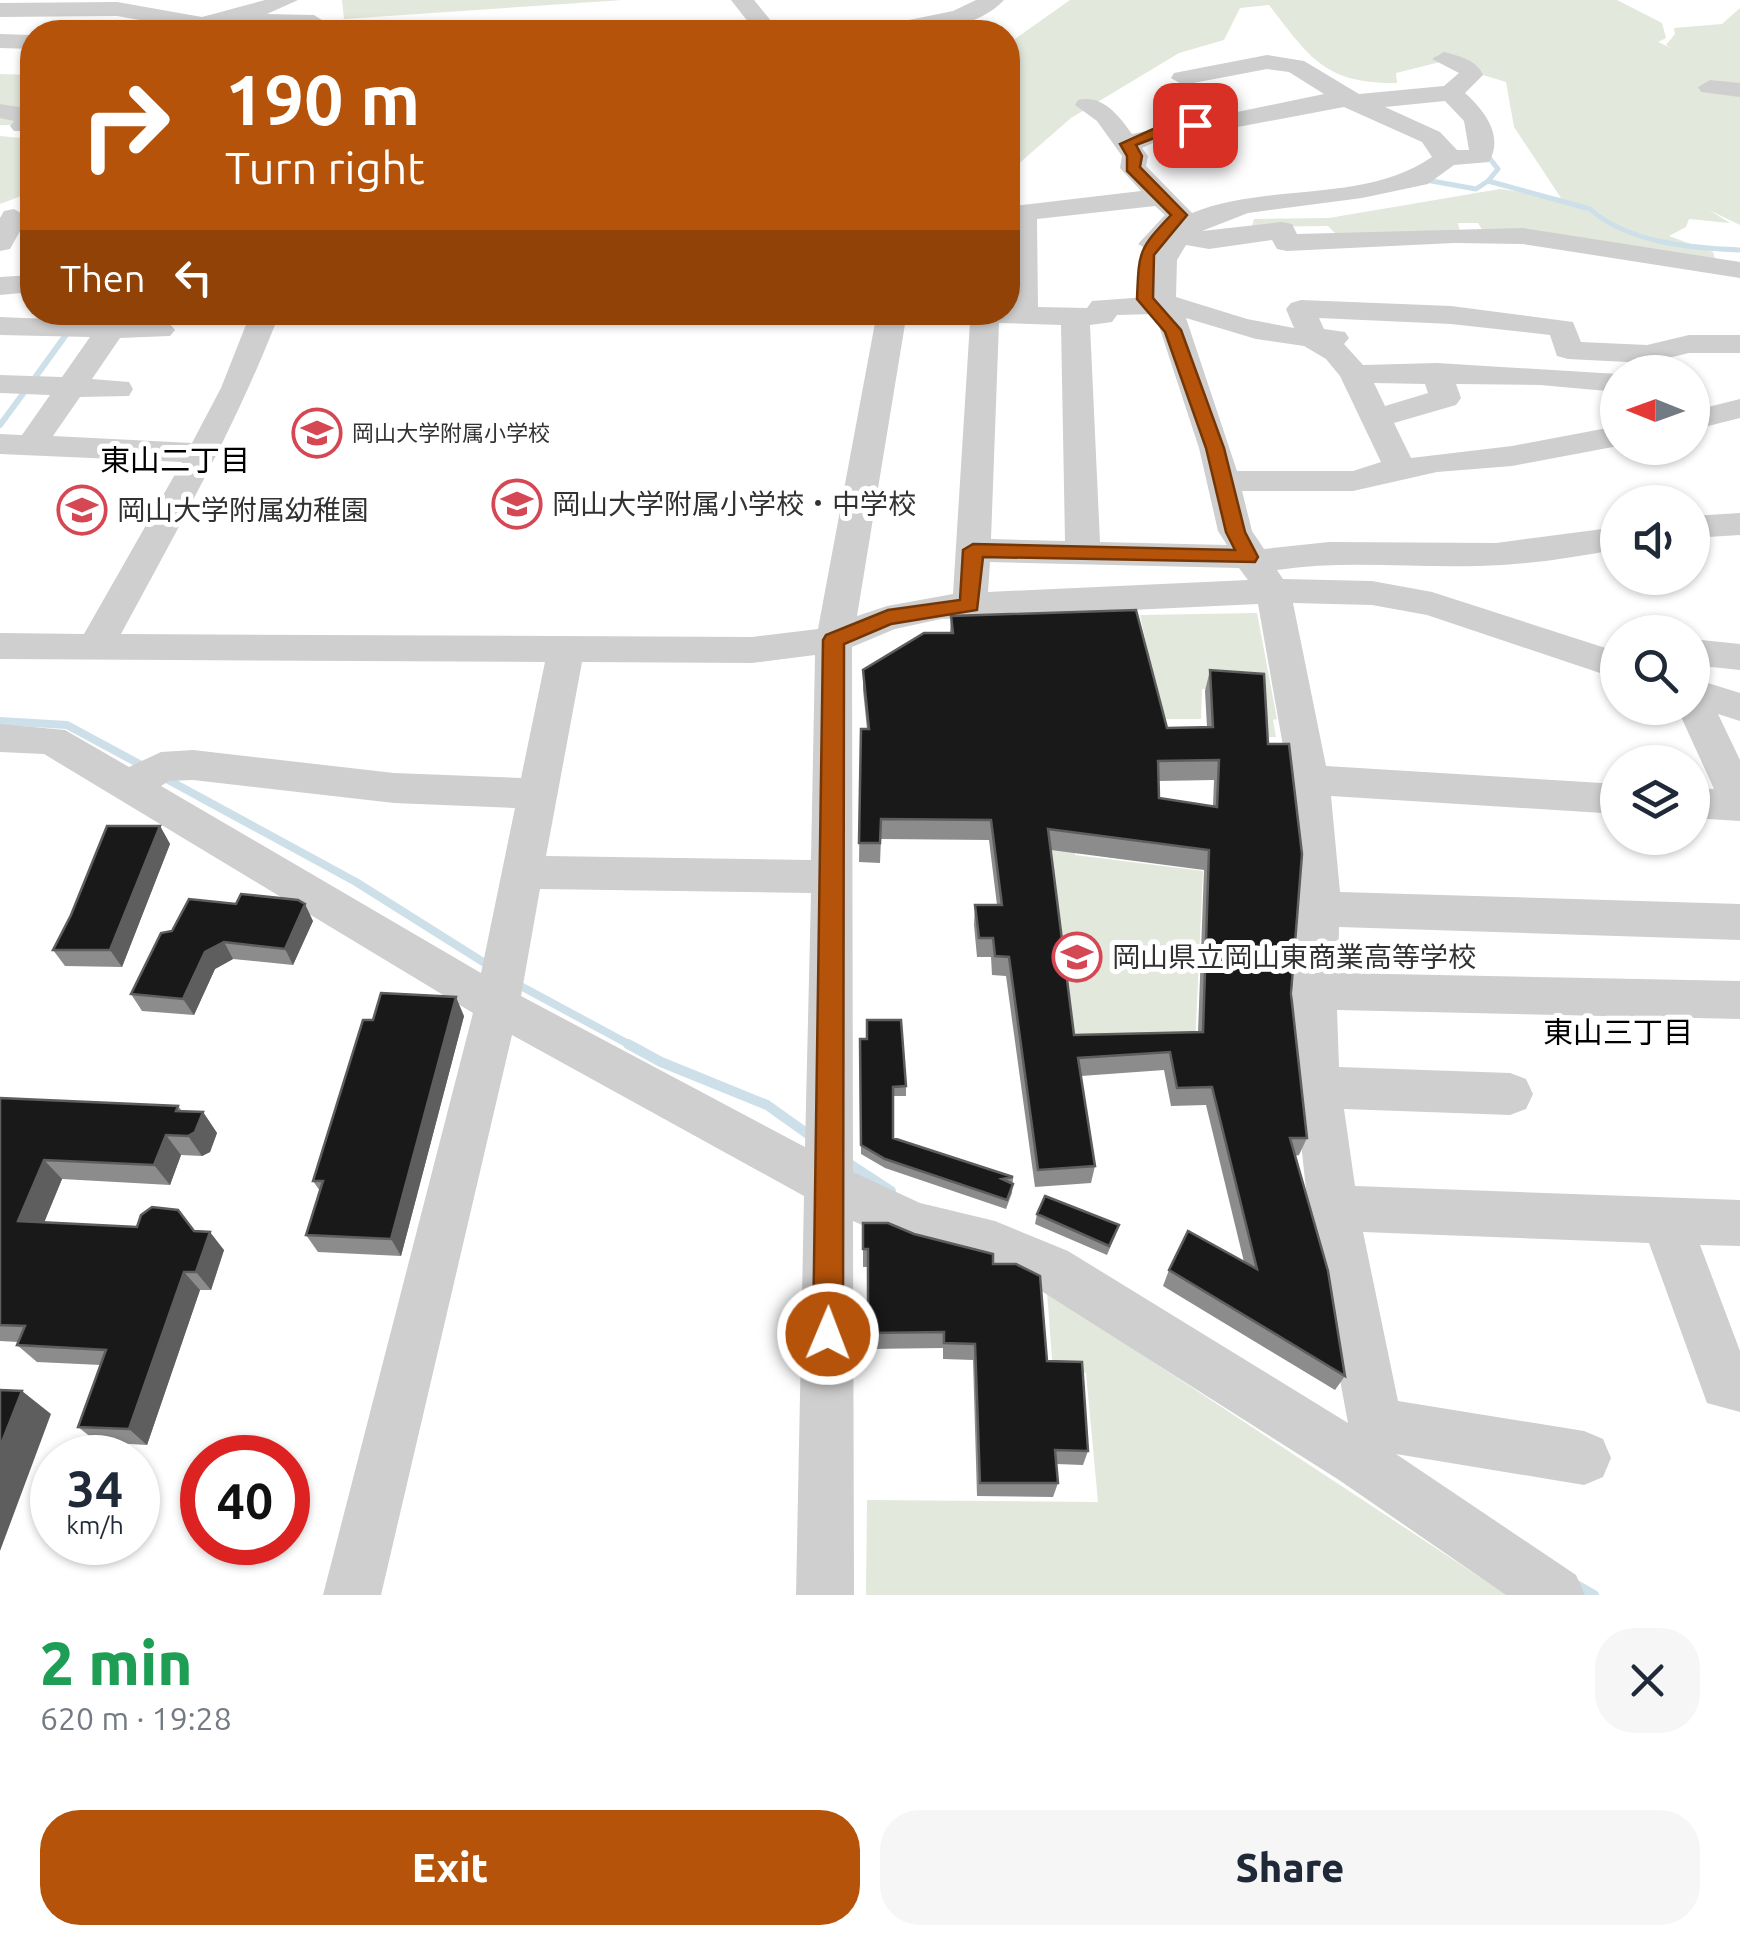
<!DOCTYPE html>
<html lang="en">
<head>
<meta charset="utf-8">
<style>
  body { margin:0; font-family:Ubuntu,"Noto Sans JP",sans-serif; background:#f6f6f7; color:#1f2937; height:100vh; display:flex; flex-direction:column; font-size:38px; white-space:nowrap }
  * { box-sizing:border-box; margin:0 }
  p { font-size:32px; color:#747a83 }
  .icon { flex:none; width:55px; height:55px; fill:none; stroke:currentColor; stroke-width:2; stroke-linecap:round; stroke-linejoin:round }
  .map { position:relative; height:1595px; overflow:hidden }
  .details { display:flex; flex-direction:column; background:#fff; flex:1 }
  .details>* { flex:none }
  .banner { position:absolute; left:20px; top:20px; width:1000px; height:305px; border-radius:40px; box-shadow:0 2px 8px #0004; background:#b45309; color:#fff; overflow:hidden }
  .needle { width:65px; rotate:271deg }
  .tools { position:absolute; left:1600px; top:355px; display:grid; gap:20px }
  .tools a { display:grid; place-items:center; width:110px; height:110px; border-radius:50%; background:#fff; box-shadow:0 2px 8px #0004; font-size:50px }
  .speed { position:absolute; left:30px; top:1435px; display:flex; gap:20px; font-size:50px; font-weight:700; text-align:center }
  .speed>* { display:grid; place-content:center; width:130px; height:130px; border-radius:50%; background:#fff; box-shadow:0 2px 8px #0004; line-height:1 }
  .speed small { font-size:25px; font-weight:400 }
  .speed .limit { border:15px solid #d22; background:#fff; color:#111 }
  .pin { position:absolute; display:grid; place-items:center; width:85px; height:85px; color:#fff; margin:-42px; border-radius:20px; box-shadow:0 5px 15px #0006 }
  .me { position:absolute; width:110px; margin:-55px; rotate:1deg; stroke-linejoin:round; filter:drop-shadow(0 0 8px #0008) }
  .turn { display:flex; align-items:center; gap:35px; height:210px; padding:0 40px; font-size:45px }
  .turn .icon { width:130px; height:130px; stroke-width:2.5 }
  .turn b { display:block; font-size:70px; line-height:85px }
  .then { display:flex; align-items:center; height:95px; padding:0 40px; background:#0003; gap:20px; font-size:38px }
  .round { display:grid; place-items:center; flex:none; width:105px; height:105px; border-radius:40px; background:#f6f6f7 }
  .overview { display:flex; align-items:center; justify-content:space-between; height:170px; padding:0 40px }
  h1 { font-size:60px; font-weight:800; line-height:75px; color:#1e9e55 }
  .action { display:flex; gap:20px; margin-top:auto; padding:20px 40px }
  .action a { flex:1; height:115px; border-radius:40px; background:#b45309; color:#fff; font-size:40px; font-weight:800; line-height:115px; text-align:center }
  .action a+a { background:#f6f6f7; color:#1f2937 }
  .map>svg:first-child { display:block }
  .green { fill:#e2e8dc }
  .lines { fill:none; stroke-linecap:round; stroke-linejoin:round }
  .stream-far3 { stroke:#cddfe9; stroke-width:5 }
  .stream-far2 { stroke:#cddfe9; stroke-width:6 }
  .stream-far1 { stroke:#cddfe9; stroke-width:8 }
  .stream { stroke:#cddfe9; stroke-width:10 }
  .minor { fill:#cfcfcf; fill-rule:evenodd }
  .wall { fill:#8c8c8c; fill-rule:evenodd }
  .shaded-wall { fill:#5e5e5e }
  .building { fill:#191919; stroke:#5e5e5e; stroke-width:2.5; fill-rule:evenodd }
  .route { fill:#b45309; stroke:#753606; stroke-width:2.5 }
  .labels { text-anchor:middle; stroke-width:10; stroke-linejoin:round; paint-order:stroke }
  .far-poi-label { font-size:22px; fill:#323232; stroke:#fff; text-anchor:start }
  .poi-label { font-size:28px; fill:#323232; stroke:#fff; text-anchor:start }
  .neighbourhood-label { font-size:30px; fill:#000; stroke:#fff }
</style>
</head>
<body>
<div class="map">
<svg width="1740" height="1595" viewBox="0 0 1740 1595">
  <rect width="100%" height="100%" fill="#fff"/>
  <path class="green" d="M342,0h281l-279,19z
    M1070,0h547l45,23 4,15 -8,4 13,6 -5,-3 9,-11 -1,-6 48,-4 18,-16v217l-31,-15 21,13 -41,-4 -3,8 -17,9 44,16 3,10 -232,-29 -6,-10h-20l2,10 -121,4 -11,-11 -76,1 2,-8 75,-1 171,-29 61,9 -47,-71 -8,-45 -66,-20 -44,11 1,10c-72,1 -87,-25 -128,-78l-29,3 -16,32 -45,13 -108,65 -63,55v-129z
    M0,74l32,1v22l-19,19 7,2 -9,7h-11z
    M0,136l32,3v53l-32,12z
    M1257,613l20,106 -4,1 3,17h-8l-6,-45 -60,-3 -1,30h-39l-22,-104z
    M1075,842v13l128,16 -8,175 -123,6 -26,-208z
    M1047,1292l460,303h-641l1,-95 231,2 -12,-129 -33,-1z"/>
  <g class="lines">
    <path class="stream-far3" d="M1488,150l-1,5 11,14 -10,12
      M1426,180l50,9 12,-8 102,28c38,34 101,39 150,41"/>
    <path class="stream-far2" d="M34,379l34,-47
      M0,425l25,-34"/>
    <path class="stream-far1" d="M0,721l67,4 78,42
      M161,776l195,106 135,85
      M515,983l117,63"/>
    <path class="stream" d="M628,1044l33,18 106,43 45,32
      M848,1163l43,28
      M1573,1583l21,12"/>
    <path class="minor" d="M265,0h33l-31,14 47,1 11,7 -11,7 -66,-1 -9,-4 -37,7 -85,-15 -117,1v-14l117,-1 85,15z
      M731,0h23l26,32h-24z
      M976,0h28c-30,32 -92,35 -133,32l4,-5 78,-16z
      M0,34l32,1v14l-32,-1z
      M1444,52c15,4 33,8 39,23l-18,18c20,18 39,43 24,69l-35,3 -26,19 -66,14 -114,15 -46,18 80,-9 10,2 5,10 226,-6 217,34v16l-217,-34 -69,-1 -167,8 -10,-2 -5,-9 -63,9 -23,-4 -9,15 -1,37 71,22 47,9 -8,-19 5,-6 10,-3 150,6 122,16 8,20 66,3 42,-10h51v18h-51l-42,10 -79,-4 -11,-3 -7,-21 -99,-11 -132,-6 5,11 21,3 4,6 -5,6 19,21 74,-2 181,11v18l-78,-7 -84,-1 5,14 -5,7 -62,18 17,35 101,-12 106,-20v20l-106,20 -75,6 -84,19h-111l10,40 12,18 65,-7 167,1 122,-16v22c-46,9 -92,16 -139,17 -68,2 -135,-6 -202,4l6,9 89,2 60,11 186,60v27l-191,-64 -55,-10 -79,-2 33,163 292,18v30l-287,-18 9,96 400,12v36l-401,-13 -1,46 402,8v38l-403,-9 2,57 171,6 16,6 7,15 -7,15 -16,6 -166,-6 11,77 385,14v46l-40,-1 40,106v61l-33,-9 -58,-160 -286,-11 35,169 186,30 19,8 8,19 -8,19 -19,8 -188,-31 180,121 9,20h-79l-167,-115 -307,-195 -40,-17 -78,-20 -61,-27 1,374h-58l8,-399 -292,-161 -131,560h-58l150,-582 -429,-259 -44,-2v-28l65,6 64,37 32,-15 32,-2 201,23 127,5 24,-116 -545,-3v-26l84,1 98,-172 -182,-8v-20l22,1 28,-40 -50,-2v-18l62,2 28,-40 -90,-2v-18l170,7 5,6 -5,6 -50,2 -28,41 37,3 4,7 -4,7 -49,1 -27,39 139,7 29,-55 30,-76h29c-43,113 -102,216 -159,322l631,3 66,-8 59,-317h30l-50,304 30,-10 66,-12 17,-272 -32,-1 -14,-9h84l1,-100 4,-6 128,-15 -21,-23 2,-12 -25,-35 -22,-16 3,-5c25,-6 41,16 54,34l192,-40 -35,-22 -22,-3 -84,16 -12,-7 3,-5 93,-18 37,6 55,33 85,-8 15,-13 -27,-14zM1445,101l19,20 5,29h-12l-17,-18 -55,-25zM1344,107l78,35 10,15c-68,47 -164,25 -240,56l-46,-47 2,-10 -6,-8 11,-5zM1155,206l10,9 -27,29 14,8 -5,45 -55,4 -5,7 -49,-1 -1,-88zM1155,314l44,134 19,83 9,14 -127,-3 -10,-217 22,-3 5,-7zM1186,318l70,21 48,7 22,13 14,17 41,86 -28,9h-116zM999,323l62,2 4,216 -74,-2zM1374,383l51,1 3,9 -43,13zM990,562l249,6 9,12 -260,12zM1258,604l31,176 10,94 -9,171 5,42 13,121 40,215 -280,-172 -73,-30 -75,-18 -67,-31 -1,-525 43,-18 46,-10zM815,655l-4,205 -265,-4 36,-194 170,1zM193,780l201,23 121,5 -34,165 -320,-187 8,-5zM540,889l271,4 -6,254 -284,-151z
      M1710,80l30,3v14l-39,-5 -3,-5z
      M0,104l32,5v22h-18l-4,-5 4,-5 -14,-3z
      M14,209l14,8 -18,32 -10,2v-33l4,-7z
      M32,275v17l-32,3v-18z
      M1740,399v19l-48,12v-19z
      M1740,513v22l-48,3v-22z
      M1692,639l48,5v26l-48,-5z
      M1692,678l48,15v28l-22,-7 22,46v61l-48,-3v-30l22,1 -37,-81h15z"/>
  </g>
  <path class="wall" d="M951,616l216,112 40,-1 -2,-36 5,-21 58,74 23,250 16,144 -8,17 -4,1 50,220 -10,14 -172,-104 6,-16 75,-8 -38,-157 -35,1 -7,-36 -83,6 14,90 -4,17 -56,4 -29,-211 -14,-1 -1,-18h-14l-3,-32 1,-20h22l-8,-65 -108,-1 -1,24 -21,-1 2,-133h6l-4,-39v-20l87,-37zM1214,780l-1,26 -54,-8 -1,-17zM1051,850l153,20 -6,162 -124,3z
    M160,826l10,18 -48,123 -57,-1 -12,-16 18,-35z
    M313,921l-20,44 -60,-6 -18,10 -21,46 -52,-4 -11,-17 30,-61z
    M464,1016l-63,240 -83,-4 -12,-17 14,-44 -7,-10 60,-161z
    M860,1039l46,47v10h-13v42l120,39 -1,16 -6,16 -121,-41 -24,-14z
    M0,1098l178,8 4,5 21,1 14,21 -7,19 -8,4 -21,-1 -11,30 -108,-6 -18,43 151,9 29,19 -13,40h-11l-53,155 -50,-3 -19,-15 23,-62 -64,-3 -20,-17 1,-3 -18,-1z
    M1037,1214l79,20 -9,21 -72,-31z
    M863,1223l51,11 79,30 54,97 41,90 -5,14 -27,-1 2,19 -5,14 -76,-1 -4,-136 -30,-1v-11l-75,1v-82h-5z"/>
  <path class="shaded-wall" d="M160,826l10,18 -48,123 -12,-17z
    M305,904l8,17 -20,44 -8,-16z
    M224,942l9,17 -18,10 -21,46 -11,-16 22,-47z
    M456,997l8,19 -63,240 -10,-17z
    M203,1112l14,21 -7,19 -8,4 -14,-20z
    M166,1135l15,20 -11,30 -16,-20z
    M44,1160l18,19 -25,61 -19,-19z
    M210,1232l14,18 -13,40 -15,-18z
    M184,1272l16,18 -53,155 -18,-16z
    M22,1391l29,23 -51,137v-104z"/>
  <path class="building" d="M1136,610l31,118 46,-1 -3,-57 54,4 4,70h21l13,110 -11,140 16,144h-17l38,133 17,105 -176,-106 19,-39 69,38 -45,-182 -35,1 -7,-36 -92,6 17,108 -57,4 -29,-213 -14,-1 -2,-18h-14l-4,-33h27l-11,-85 -110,-1 -1,24h-21l2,-114h8l-6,-59 61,-37h29l-2,-17zM1219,760l-2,47 -58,-9 -1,-37zM1048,829l161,21 -6,182 -129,3z
    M107,826h53l-50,124h-57l18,-35z
    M241,894l57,6 7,4 -20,45 -61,-7 -19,10 -22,47 -52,-5 30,-61 11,-2 17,-32 47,5z
    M381,993l75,4 -65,242 -85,-4 17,-54h-10l50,-161h10z
    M867,1020h34l5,66 -13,1v51l120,39 -11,2 11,5 -6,16 -122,-41 -24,-14 -1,-106h7z
    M0,1098l178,8 -2,5 27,1 -8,20 -7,4 -22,-1 -12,30 -110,-5 -26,61 119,6 4,-12 11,-8 26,3 16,21 16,1 -14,40h-12l-55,157 -51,-2 28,-77 -89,-5 8,-19 -25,-1z
    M1045,1196l74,29 -10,21 -72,-32z
    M863,1223h25l26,11 79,20v10h23l24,12 7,85 35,1 6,89 -33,-1 3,33h-78l-5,-139 -31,-1v-11l-76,1v-84h-5z
    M0,1390l22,1 -22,56z"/>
  <path class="route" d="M1195,120l5,2v6l-30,4 -34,13 6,11 -2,11 47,48 -33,40 -1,43 28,32 43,118 21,84 13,25 -3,5 -272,-5 -6,53 -86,14 -47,20 -1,690 -4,10 -11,4 -10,-4 -5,-10 10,-694 3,-5 62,-25 72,-10 3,-50 10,-6 262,6 -9,-18 -20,-84 -41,-116 -28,-33c2,-48 1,-49 34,-84l-44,-44v-15l-7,-12 42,-19z"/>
  <defs>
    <g id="school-ring" transform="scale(2.5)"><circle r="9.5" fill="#fff" stroke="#d64754" stroke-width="1.5"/><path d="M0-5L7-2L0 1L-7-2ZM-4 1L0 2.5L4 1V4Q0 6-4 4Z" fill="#d64754"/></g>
  </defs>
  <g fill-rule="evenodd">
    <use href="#school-ring" x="317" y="433"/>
    <use href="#school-ring" x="517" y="504"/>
    <use href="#school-ring" x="82" y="510"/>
    <use href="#school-ring" x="1077" y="957"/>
  </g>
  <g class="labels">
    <g class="far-poi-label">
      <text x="352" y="441">岡山大学附属小学校</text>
    </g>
    <g class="poi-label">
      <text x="552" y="514">岡山大学附属小学校・中学校</text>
      <text x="117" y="520">岡山大学附属幼稚園</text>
      <text x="1112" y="967">岡山県立岡山東商業高等学校</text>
    </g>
    <g class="neighbourhood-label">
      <text x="175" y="471">東山二丁目</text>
      <text x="1618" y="1043">東山三丁目</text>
    </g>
  </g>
</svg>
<div class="tools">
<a><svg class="needle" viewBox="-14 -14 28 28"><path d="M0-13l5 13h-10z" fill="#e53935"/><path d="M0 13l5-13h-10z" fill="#747a83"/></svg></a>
<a><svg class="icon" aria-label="sound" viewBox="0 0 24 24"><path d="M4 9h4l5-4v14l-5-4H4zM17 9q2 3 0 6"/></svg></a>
<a><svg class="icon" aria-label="search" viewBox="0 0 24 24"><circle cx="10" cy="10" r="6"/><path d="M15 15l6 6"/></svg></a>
<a><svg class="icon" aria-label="layers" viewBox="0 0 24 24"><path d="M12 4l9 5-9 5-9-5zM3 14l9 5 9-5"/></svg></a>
</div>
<div class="speed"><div>34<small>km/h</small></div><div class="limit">40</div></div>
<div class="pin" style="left:1195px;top:125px;background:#d93025"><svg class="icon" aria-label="arrive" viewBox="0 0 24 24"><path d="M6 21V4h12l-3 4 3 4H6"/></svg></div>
<svg class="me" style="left:828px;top:1334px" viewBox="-20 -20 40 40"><circle r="17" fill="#b45309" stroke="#fff" stroke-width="3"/><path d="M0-11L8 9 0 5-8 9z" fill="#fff"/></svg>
<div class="banner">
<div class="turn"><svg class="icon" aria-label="right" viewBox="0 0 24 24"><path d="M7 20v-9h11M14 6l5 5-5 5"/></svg><div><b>190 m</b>Turn right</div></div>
<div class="then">Then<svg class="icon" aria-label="left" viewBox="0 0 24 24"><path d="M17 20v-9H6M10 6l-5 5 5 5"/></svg></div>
</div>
</div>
<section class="details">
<div class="overview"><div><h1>2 min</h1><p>620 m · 19:28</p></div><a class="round"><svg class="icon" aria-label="close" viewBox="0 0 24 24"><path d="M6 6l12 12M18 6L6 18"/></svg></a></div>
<div class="action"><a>Exit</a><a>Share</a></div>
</section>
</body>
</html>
